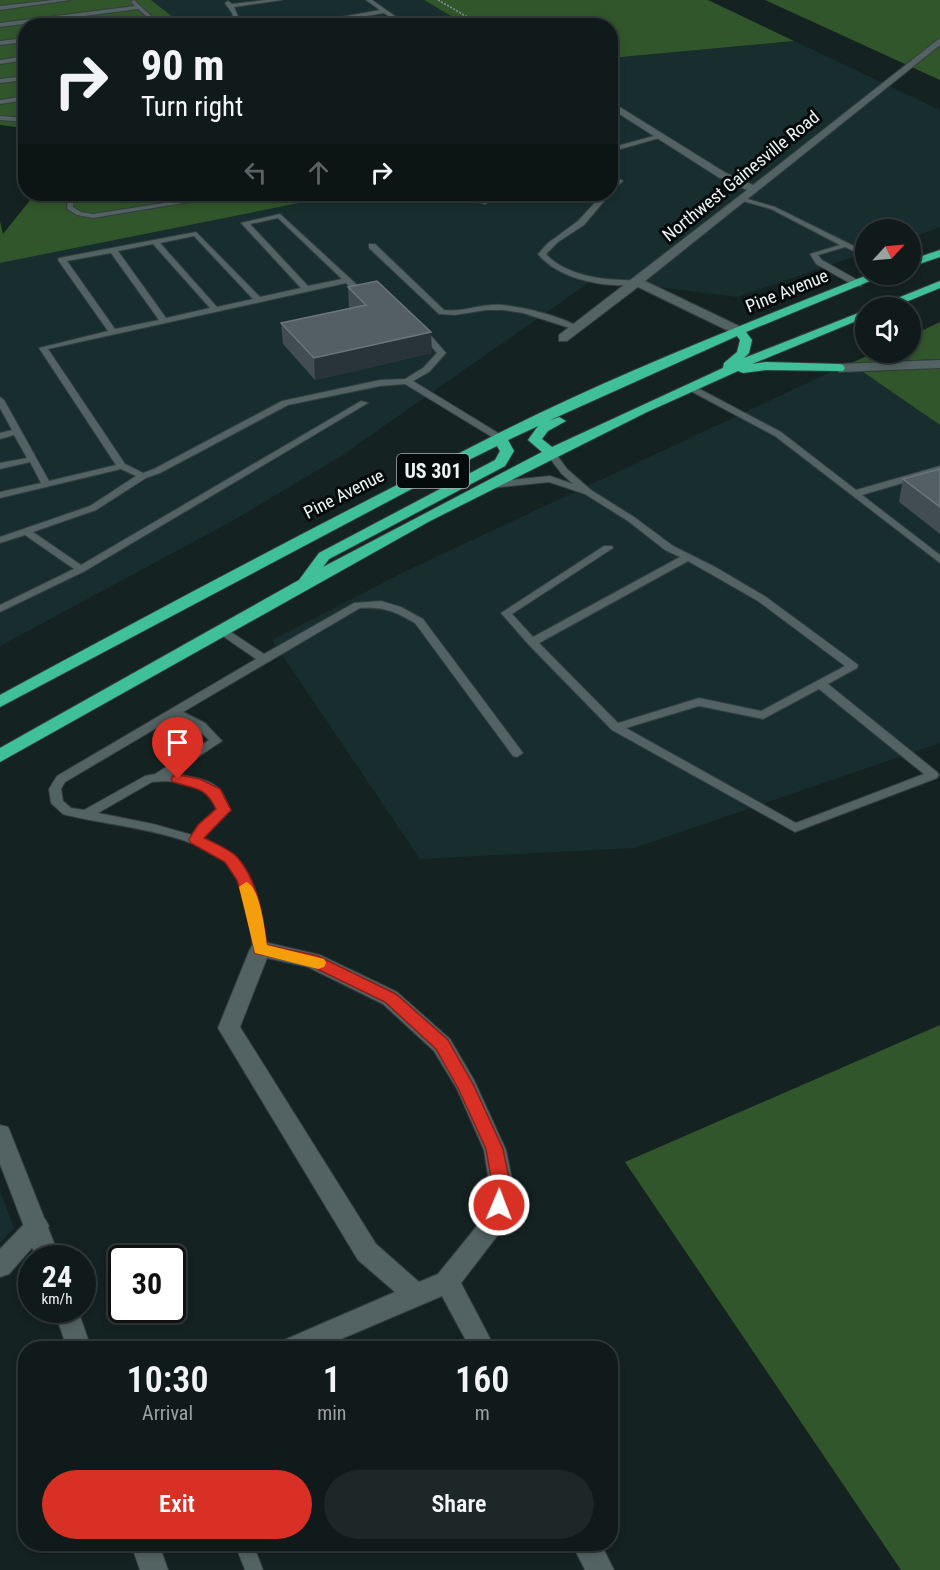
<!DOCTYPE html>
<html lang="en">
<head>
<meta charset="utf-8">
<style>
  body { margin:0; font-family:"Roboto Condensed",sans-serif; background:#1e2727; color:#f1f3f6; height:100vh; display:flex; flex-direction:column; font-size:22px; white-space:nowrap }
  * { box-sizing:border-box; margin:0 }
  p { font-size:20px; color:#9ca1a2 }
  .icon { flex:none; width:33px; height:33px; fill:none; stroke:currentColor; stroke-width:2; stroke-linecap:round; stroke-linejoin:round }
  .map { position:relative; flex:1; overflow:hidden }
  .sheet { position:absolute; left:18px; top:1341px; width:600px; height:210px; display:flex; flex-direction:column; background:#101a1a; border-radius:24px; box-shadow:0 3px 9px #0003,0 0 0 2px #303839 }
  .sheet>* { flex:none }
  .hud { position:absolute; left:18px; top:18px; width:600px; height:183px; border-radius:24px; box-shadow:0 3px 9px #0003,0 0 0 2px #303839; background:#101a1a; color:#f1f3f6; overflow:hidden }
  .needle { width:39px; rotate:64deg }
  .fabs { position:absolute; left:855px; top:219px; display:grid; gap:12px }
  .fabs a { display:grid; place-items:center; width:66px; height:66px; border-radius:50%; background:#101a1a; box-shadow:0 3px 9px #0003,0 0 0 2px #303839; font-size:30px }
  .speed { position:absolute; left:18px; top:1245px; display:flex; gap:12px; font-size:30px; font-weight:700; text-align:center }
  .speed>* { display:grid; place-content:center; width:78px; height:78px; border-radius:50%; background:#101a1a; box-shadow:0 3px 9px #0003,0 0 0 2px #303839; line-height:1 }
  .speed small { font-size:15px; font-weight:400 }
  .speed .limit { border:3px solid #111; border-radius:9px; background:#fff; color:#111 }
  .pin { position:absolute; display:grid; place-items:center; width:51px; height:51px; color:#fff; margin:-62px -26px; border-radius:50% 50% 50% 0; rotate:-45deg; box-shadow:0 0 6px #0007 }
  .pin .icon { rotate:45deg }
  .me { position:absolute; width:66px; margin:-33px; rotate:1deg; stroke-linejoin:round; filter:drop-shadow(0 0 4px #0008) }
  .turn { display:flex; align-items:center; gap:21px; height:126px; padding:0 24px; font-size:27px }
  .turn .icon { width:78px; height:78px; stroke-width:2.5 }
  .turn b { display:block; font-size:42px; line-height:51px }
  .lanes { display:flex; align-items:center; height:57px; padding:0 24px; background:#0003; justify-content:center; gap:30px; direction:ltr }
  .lanes .off { opacity:.35 }
  .eta { display:flex; justify-content:space-evenly; align-items:center; height:102px; text-align:center }
  .eta b { font-size:36px; font-weight:600; line-height:42px }
  .button { display:flex; gap:12px; margin-top:auto; padding:12px 24px }
  .button a { flex:1; height:69px; border-radius:36px; background:#d93025; color:#fff; font-size:24px; font-weight:600; line-height:69px; text-align:center }
  .button a+a { background:#1e2727; color:#f1f3f6 }
  .map>svg:first-child { display:block }
  .built { fill:#182e2e }
  .forest { fill:#31562b }
  .lines { fill:none; stroke-linecap:round; stroke-linejoin:round }
  .lane-casing { stroke:#353e3e; stroke-width:2 }
  .street-casing { stroke:#353e3e; stroke-width:2 }
  .secondary-casing { stroke:#353e3e; stroke-width:2 }
  .highway-casing { stroke:#353e3e; stroke-width:2 }
  .path { stroke:#838e8e; stroke-width:1.5; stroke-dasharray:2 1.5; stroke-linecap:butt }
  .lane { fill:#536262; fill-rule:evenodd }
  .street { fill:#536262; fill-rule:evenodd }
  .secondary { fill:#536262; fill-rule:evenodd }
  .highway { fill:#40c099; fill-rule:evenodd }
  .wall { fill:#414d51 }
  .shaded-wall { fill:#283437 }
  .building { fill:#535f63; stroke:#6b767a; stroke-width:1.5 }
  .route { fill:#d93025; stroke:#8d1f18; stroke-width:1.5 }
  .slow { fill:#f59e0b }
  .labels { text-anchor:middle; stroke-width:6; stroke-linejoin:round; paint-order:stroke }
  .far-street-label { font-size:18px; fill:#ecf5f4; stroke:#050a0a }
  .shield { fill:#050a0a; stroke:#a7aeae; stroke-width:1.5 }
  .shield-label { font-size:20px; font-weight:bold; fill:#ecf5f4 }
</style>
</head>
<body>
<div class="map">
<svg width="940" height="1570" viewBox="0 0 940 1570">
  <rect width="100%" height="100%" fill="#152222"/>
  <path class="built" d="M151,0h273l42,25h-283z
    M794,41l146,69v117l-29,11 -1,-8h-44l-1,23 -128,44 -143,-18 -253,177 -107,64 -234,126v-383l344,-69h266l1,-136z
    M831,372h32l77,53v318l-306,105 -214,11 -148,-219 134,-69z
    M0,1191l14,37 -14,15z"/>
  <path class="forest" d="M0,0h151l32,25 -157,1 -1,102 -25,-3z
    M424,0h284l86,41 -183,17 -1,-32 -144,-1z
    M765,0h175v80z
    M35,194h309l-344,69v-42l3,13z
    M940,322v37l-89,4 23,-10 36,-1 1,-16z
    M940,368v57l-77,-53z
    M940,1025v545h-39l-276,-408z"/>
  <g class="lines">
    <g class="lane-casing">
      <path id="lane" d="M54,0h16l-70,10v-4z
        M134,0l28,26h-6l-3,-3 -29,3 27,-6 -13,-11 -138,18v-4l135,-17 -4,-4z
        M266,0h16l-48,7 8,19h-6l-4,-13 -7,-10 3,-2 4,3z
        M366,0h6l37,26h-6l-19,-13 -77,13h-15l88,-16z
        M26,38v4l-26,3v-4z
        M26,56v4l-26,4v-4z
        M26,76v4l-26,3v-4z
        M26,96v4l-26,4v-4z
        M0,116l26,2v4l-26,-2z
        M661,134l3,2 -1,1 -53,15v-4z
        M610,174l13,7 -13,11v-6l6,-5 -6,-2z
        M68,194h6l-1,13 8,5 12,2 131,-20h13l-144,24 -16,-3 -10,-6z
        M456,194h9l23,8 -3,2z
        M603,194h7l-26,31 -26,17 -12,12c21,23 62,27 91,26l4,2 -1,2c-32,5 -81,-4 -102,-30l10,-11 30,-22z
        M741,197l34,10 91,45v5l-21,-10 -27,8 4,5 39,22v4h-6l-39,-22 -6,-10 30,-9 -69,-36 -32,-9 -1,-1z
        M280,214l87,80v4h-6l-15,-15 -298,66 77,115 18,9 11,-4 128,-68 98,-21 25,-1 18,-11 14,-15 -19,-22 4,-2h3l21,24 -17,19 -16,9 90,55v4h-6l-92,-56 -25,2 -92,19 -128,68 -14,5 -50,32 -63,22 48,33 280,-164 7,2 -283,168 -85,41v-7l74,-36 -49,-34 -25,8v-6l90,-31 46,-30 -15,-7 -121,29v-6l41,-9 -11,-21 -30,7v-6l27,-5 -13,-23 -14,4v-6l12,-3 -12,-22v-11l4,3 45,81 67,-16 -77,-117 69,-17 -50,-71 1,-2 137,-26 64,65 41,-9 -60,-65zM278,218l64,61 -34,7 -58,-62zM194,236l59,63 -36,8 -57,-64zM153,244l57,64 -44,10 -48,-67zM111,253l48,67 -44,9 -48,-68z
        M369,244h6l69,66c16,2 31,-4 47,-5 20,-2 72,11 89,23l-4,2 -53,-17 -20,-3h-17l-31,5 -16,-1 -70,-66z
        M690,384l91,48 75,58 84,-24v6l-78,23 78,60v8l-165,-127 -88,-47 -1,-2z
        M551,450l3,1 13,18 24,21 43,27 39,29 44,22 49,29 91,67 1,2 -1,2 -29,16 109,88 2,3 -2,3 -142,54 -183,-102 -84,-86 -27,-31 103,-67h8l1,2 -101,66 21,23 147,-80 -15,-7 -37,-29 -43,-27 -36,-12 -57,6 -5,-3 5,-3 58,-6 23,8 -12,-11 -15,-20zM688,561l70,40 87,65 -84,45 -62,-13 -81,25 -79,-80zM819,689l105,85 -128,49 -170,-95 73,-22 64,13z
        M381,601l20,6 22,12 100,134 -6,4 -4,-1 -98,-133c-22,-12 -29,-16 -55,-15l-177,104 22,11 17,18 -50,33c15,2 40,4 50,18 3,6 5,12 8,18l-23,21 -4,7c55,25 55,57 64,111l-2,4h-10l-2,-4c-3,-24 -5,-50 -16,-72 -24,-46 -129,-50 -174,-63l-12,-11 -2,-14 8,-13 199,-117 -39,-27 -1,-2 1,-2h8l39,26 90,-51zM175,717l22,12 12,11 -54,34 -10,2 -61,34 -13,-2 -8,-7 -2,-12 4,-7zM152,782c17,-2 48,-1 60,14 2,3 4,9 5,13l-18,16 -7,10 -39,-11 -55,-11z
        M235,1544h18l10,26h-18z"/>
    </g>
    <g class="street-casing">
      <path id="street" d="M940,38v7l-295,236 98,47v6h-8l-97,-47 -71,54h-8v-6l188,-145 -29,-13 -108,-69v-7l116,72 27,12z
        M260,941l60,14 77,37 53,47 24,41 32,70 8,39 -10,38 -43,56 34,65h-25l-28,-52 -122,52h-39l3,-8 111,-48 -37,-32 -140,-232 32,-79 3,-5zM267,958l41,9 75,37 51,47 23,38 27,61 6,39 -5,27 -47,58 -19,8 -43,-38 -136,-217z
        M37,1216l8,3 4,7 -4,7 -36,41 -9,3v-28l29,-30z
        M572,1544h29l13,26h-29z"/>
    </g>
    <g class="secondary-casing">
      <path id="secondary" d="M940,360v8l-101,4 -6,-4 6,-4z
        M0,1125l8,2 3,7 49,124h-24l-36,-94z
        M54,1310h24l13,38h-24z
        M131,1544h28l9,26h-28z"/>
    </g>
    <g class="highway-casing">
      <path id="highway" d="M940,250v7l-30,10v-7z
        M870,274h17l-141,58 6,8 -3,13 -5,5 122,-48v7l-114,47 14,-2 73,2 4,1 2,3 -2,3 -77,-1 -23,3 -5,-2 -91,41 -217,109 -430,241v-14l299,-168 20,-27 176,-93 5,-9 -3,-5 -59,29 -438,232v-12c164,-89 329,-176 495,-260 121,-61 249,-111 375,-161zM737,336l3,4 -3,12 -13,11 -1,5 -171,79 -10,-8 6,-8 18,-10 -7,-4 -11,4zM538,426l-10,14 14,12 -219,115 6,-8 176,-93 9,-15 -6,-11z
        M940,281v7l-49,20h-18z"/>
    </g>
    <path class="path" d="M438,0l45,26"/>
    <use href="#lane" class="lane"/>
    <use href="#street" class="street"/>
    <use href="#secondary" class="secondary"/>
    <use href="#highway" class="highway"/>
  </g>
  <path class="wall" d="M348,287l84,66 -117,27 -32,-36 -2,-21 69,-15 -1,-1z
    M940,469v65l-41,-32 4,-23z"/>
  <path class="shaded-wall" d="M431,332l1,21 -117,27 -1,-22z"/>
  <path class="building" d="M377,281l54,51 -117,26 -33,-35 85,-18 -18,-18z
    M940,469v38l-37,-28z"/>
  <path class="route" d="M178,775l22,4 20,10 11,21 -27,28c10,5 25,11 33,19 21,24 25,58 30,88l51,11 78,38 52,46 26,46 29,63 8,40 -6,21 -6,2 -7,-2 -2,-5 3,-16 -7,-40 -28,-61 -22,-39 -51,-47 -76,-37 -54,-12 -9,-44 -9,-29 -12,-18 -34,-19 -2,-4 9,-14 18,-16c-11,-23 -21,-20 -43,-27l-2,-3 2,-3z"/>
  <path class="slow" d="M246,882c14,4 19,49 21,63l57,14 2,4 -2,4 -6,2 -63,-16 -16,-66z"/>
  <g class="labels">
    <g class="far-street-label">
      <text transform="translate(741 176) rotate(-39)" y="6">Northwest Gainesville Road</text>
      <text transform="translate(787 291) rotate(-22)" y="6">Pine Avenue</text>
      <text transform="translate(344 494) rotate(-27)" y="6">Pine Avenue</text>
    </g>
    <rect class="shield" x="397" y="454" width="72" height="34" rx="4.5"/>
    <g class="shield-label">
      <text x="433" y="478">US 301</text>
    </g>
  </g>
</svg>
<div class="fabs">
<a><svg class="needle" viewBox="-14 -14 28 28"><path d="M0-13l5 13h-10z" fill="#e53935"/><path d="M0 13l5-13h-10z" fill="#9ca1a2"/></svg></a>
<a><svg class="icon" aria-label="sound" viewBox="0 0 24 24"><path d="M4 9h4l5-4v14l-5-4H4zM17 9q2 3 0 6"/></svg></a>
</div>
<div class="speed"><div>24<small>km/h</small></div><div class="limit">30</div></div>
<div class="pin" style="left:178px;top:779px;background:#d93025"><svg class="icon" aria-label="arrive" viewBox="0 0 24 24"><path d="M6 21V4h12l-3 4 3 4H6"/></svg></div>
<svg class="me" style="left:499px;top:1205px" viewBox="-20 -20 40 40"><circle r="17" fill="#d93025" stroke="#fff" stroke-width="3"/><path d="M0-11L8 9 0 5-8 9z" fill="#fff"/></svg>
<div class="hud">
<div class="turn"><svg class="icon" aria-label="right" viewBox="0 0 24 24"><path d="M7 20v-9h11M14 6l5 5-5 5"/></svg><div><b>90 m</b>Turn right</div></div>
<div class="lanes"><svg class="icon off" aria-label="left" viewBox="0 0 24 24"><path d="M17 20v-9H6M10 6l-5 5 5 5"/></svg><svg class="icon off" aria-label="ahead" viewBox="0 0 24 24"><path d="M12 20V5M6 11l6-6 6 6"/></svg><svg class="icon" aria-label="right" viewBox="0 0 24 24"><path d="M7 20v-9h11M14 6l5 5-5 5"/></svg></div>
</div>
<section class="sheet">
<div class="eta">
<div><b>10:30</b><p>Arrival</p></div>
<div><b>1</b><p>min</p></div>
<div><b>160</b><p>m</p></div>
</div>
<div class="button"><a>Exit</a><a>Share</a></div>
</section>
</div>
</body>
</html>
